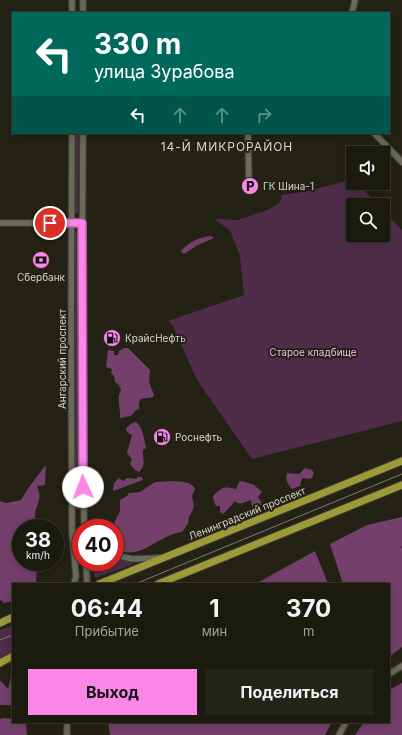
<!DOCTYPE html>
<html lang="ru">
<head>
<meta charset="utf-8">
<style>
  body { margin:0; font-family:Inter,sans-serif; background:#232318; color:#f1f3f6; height:100vh; display:flex; flex-direction:column; font-size:15px; white-space:nowrap }
  * { box-sizing:border-box; margin:0 }
  p { font-size:13px; color:#9fa19e }
  .icon { flex:none; width:22px; height:22px; fill:none; stroke:currentColor; stroke-width:2; stroke-linecap:round; stroke-linejoin:round }
  .map { position:relative; flex:1; overflow:hidden }
  .details { position:absolute; left:12px; top:583px; width:378px; height:140px; display:flex; flex-direction:column; background:#1a1a0f; border-radius:0px; box-shadow:0 2px 10px #0003,0 0 0 1px #38382f }
  .details>* { flex:none }
  .guide { position:absolute; left:12px; top:12px; width:378px; height:122px; border-radius:0px; box-shadow:0 2px 10px #0003,0 0 0 1px #38382f; background:#00695c; color:#fff; overflow:hidden }
  .controls { position:absolute; left:346px; top:146px; display:grid; gap:8px }
  .controls a { display:grid; place-items:center; width:44px; height:44px; border-radius:0px; background:#1a1a0f; box-shadow:0 2px 10px #0003,0 0 0 1px #38382f; font-size:20px }
  .speed { position:absolute; left:12px; top:519px; display:flex; gap:8px; font-size:20px; font-weight:700; text-align:center }
  .speed>* { display:grid; place-content:center; width:52px; height:52px; border-radius:50%; background:#1a1a0f; box-shadow:0 2px 10px #0003,0 0 0 1px #38382f; line-height:1 }
  .speed small { font-size:10px; font-weight:400 }
  .speed .limit { border:6px solid #d22; background:#fff; color:#111 }
  .pin { position:absolute; display:grid; place-items:center; width:34px; height:34px; color:#fff; margin:-17px; border:2px solid #fff; border-radius:50%; box-shadow:0 1px 4px #0007 }
  .me { position:absolute; width:44px; margin:-22px; rotate:358deg; stroke-linejoin:round; filter:drop-shadow(0 0 3px #0008) }
  .turn { display:flex; align-items:center; gap:14px; height:84px; padding:0 16px; font-size:18px }
  .turn .icon { width:52px; height:52px; stroke-width:2.5 }
  .turn b { display:block; font-size:28px; line-height:34px }
  .lanes { display:flex; align-items:center; height:38px; padding:0 16px; background:#0003; justify-content:center; gap:20px; direction:ltr }
  .lanes .off { opacity:.35 }
  .eta { display:flex; justify-content:space-evenly; align-items:center; height:68px; text-align:center }
  .eta b { font-size:24px; font-weight:700; line-height:28px }
  .button { display:flex; gap:8px; margin-top:auto; padding:8px 16px }
  .button a { flex:1; height:46px; border-radius:0px; background:#fa87e7; color:#111; font-size:16px; font-weight:700; line-height:46px; text-align:center }
  .button a+a { background:#232318; color:#f1f3f6 }
  .map>svg:first-child { display:block }
  .green { fill:#4f2d49 }
  .forest { fill:#74406b }
  .lines { fill:none; stroke-linecap:round; stroke-linejoin:round }
  .minor-casing { stroke:#3c3c32; stroke-width:8 }
  .major-casing { stroke:#3c3c32; stroke-width:9 }
  .minor { stroke:#6a6a59; stroke-width:5.5 }
  .major { stroke:#9d9a39; stroke-width:7 }
  .tram { stroke:#7b7b6f; stroke-width:1 }
  .route-casing { stroke:#a25896; stroke-width:10 }
  .route { stroke:#fa87e7; stroke-width:7 }
  .labels { text-anchor:middle; stroke-width:4; stroke-linejoin:round; paint-order:stroke }
  .poi-label { font-size:10px; fill:#d3d3c9; stroke:#232214; text-anchor:start }
  .park-label { font-size:10px; fill:#f7b6ea; stroke:#232214 }
  .street-label { font-size:10px; fill:#d3d3c9; stroke:#232214 }
  .quarter-label { font-size:12px; letter-spacing:1px; fill:#d9d9c6; stroke:#232214 }
</style>
</head>
<body>
<div class="map">
<svg width="402" height="735" viewBox="0 0 402 735">
  <rect width="100%" height="100%" fill="#232214"/>
  <path class="green" d="M76,133h3l-1,80h-3z
    M353,179v4h4l21,22h-25v30h30v-25l19,20v191l-150,38 -55,-79 -24,-54 -5,-5 76,-26 -4,-39 -10,-26 -16,-11 23,1 31,-10 10,-6 3,-4 1,-5 27,-4z
    M75,233h3l2,277 -5,-1z
    M115,559l19,5 -39,14 -2,-16h22z
    M13,625v28l-13,5v-28z"/>
  <path class="forest" d="M211,236l3,2 -16,7 -14,9 -3,-3c8,-9 19,-14 30,-15z
    M124,348h4l22,22 -1,12 5,13 -1,2 -12,2 -2,3v7l-3,1 -5,6 -11,2c1,-9 -4,-20 1,-28l-2,-5 -4,-3 -1,-6 -3,-3 1,-4 -6,-2 2,-17 6,1v4h4l1,-4z
    M136,422c7,5 8,17 10,26l-3,2c-1,10 4,13 -4,22l-4,-2 -5,-6 2,-5 -5,-6 5,-18 -5,-3 -1,-4 6,-5z
    M46,465l-1,20 -8,1c7,15 -3,19 -2,32 0,4 2,7 2,10h-16v34h15l1,1 -1,21h-23v17l-10,2 -1,-3 -2,1v-100l6,2 15,-3 8,-13z
    M305,468l7,2 2,3 -2,5 -2,1 -8,-1 -2,8 -8,3c-4,-4 -7,-10 -5,-16l12,1z
    M138,477h4l1,3 -30,11 1,-8 5,-5 4,3 4,-3 9,1z
    M174,481c8,1 17,0 21,8l-3,7c2,8 3,13 -3,20l-1,8 -6,8c-25,3 -42,31 -67,16v-12l3,-7 -4,-2c0,-7 4,-10 6,-16 0,-4 0,-8 0,-11l7,-4 2,-3 11,-1 15,-10z
    M242,481l12,4 8,7 -4,5 3,5v3l-9,2 -1,-7c-6,2 -12,6 -17,1l-1,3 -10,10 -3,-2v-6h-4l-2,-4 -1,-6c9,-9 11,-10 23,-7l3,-7z
    M402,517v29l-1,1 1,2v98l-13,10v-73h-46l-13,-40 37,-19z
    M315,551l13,33h-71v-1z
    M11,666l2,1v38h-13v-24l2,1 6,7 4,-16z
    M402,683v52h-47l9,-13h25v-32z
    M4,718l9,1v3h13l1,13h-27v-16z
    M108,722h199v1l1,-1h24l-7,13h-215z"/>
  <g class="lines">
    <g class="minor-casing">
      <path id="minor" d="M83,0v13
        M72,13v-13
        M352,13l3,-13
        M72,133l-1,214 1,186 4,43 -2,8
        M83,133l-1,149 2,246
        M248,133l1,54
        M374,133l28,29
        M0,223h82
        M115,555l17,4 27,-1
        M86,562l1,22
        M389,674l13,-8
        M67,735v-13
        M339,735l7,-13"/>
    </g>
    <g class="major-casing">
      <path id="major" d="M99,584l303,-123
        M158,584l244,-99
        M0,623l13,-6
        M0,663l13,-7"/>
    </g>
    <use href="#minor" class="minor"/>
    <use href="#major" class="major"/>
    <path class="tram" d="M135,584l267,-110
      M0,640l13,-5"/>
  </g>
  <g class="lines">
    <g class="route-casing">
      <path id="route" d="M50,223h32l1,264"/>
    </g>
    <use href="#route" class="route"/>
  </g>
  <defs>
    <g id="parking-disc" transform="scale(0.9)"><circle r="9.5" fill="#fa87e7" stroke="#232214"/><path d="M-3.5-5.5H1a3.5 3.5 0 0 1 0 7H-1V5.5H-3.5ZM-1-3.4V-.6H.8a1.4 1.4 0 0 0 0-2.8Z" fill="#111"/></g>
    <g id="bank-disc" transform="scale(0.9)"><circle r="9.5" fill="#fa87e7" stroke="#232214"/><path d="M-6-4H6V4H-6ZM0-2.3a2.3 2.3 0 1 0 0 4.6a2.3 2.3 0 1 0 0-4.6Z" fill="#111"/></g>
    <g id="fuel-disc" transform="scale(0.9)"><circle r="9.5" fill="#fa87e7" stroke="#232214"/><path d="M-5.5-6h7V0h2V4h1.3V-2.5L3-4.5l.8-.8L6-3V5H2.5V1h-1V6h-7ZM-4.2-4.7v3.2H.2V-4.7Z" fill="#111"/></g>
  </defs>
  <g fill-rule="evenodd">
    <use href="#parking-disc" x="250" y="186"/>
    <use href="#bank-disc" x="41" y="260"/>
    <use href="#fuel-disc" x="112" y="338"/>
    <use href="#fuel-disc" x="162" y="437"/>
  </g>
  <g class="labels">
    <g class="poi-label">
      <text x="263" y="190">ГК Шина-1</text>
      <text x="41" y="281" text-anchor="middle">Сбербанк</text>
      <text x="125" y="342">КрайсНефть</text>
      <text x="175" y="441">Роснефть</text>
    </g>
    <g class="park-label">
      <text x="313" y="356">Старое кладбище</text>
    </g>
    <g class="street-label">
      <text transform="translate(62 359) rotate(-90)" y="4">Ангарский проспект</text>
      <text transform="translate(247 513) rotate(-22)" y="4">Ленинградский проспект</text>
    </g>
    <g class="quarter-label">
      <text x="227" y="151">14-Й МИКРОРАЙОН</text>
    </g>
  </g>
</svg>
<div class="controls">
<a><svg class="icon" aria-label="sound" viewBox="0 0 24 24"><path d="M4 9h4l5-4v14l-5-4H4zM17 9q2 3 0 6"/></svg></a>
<a><svg class="icon" aria-label="search" viewBox="0 0 24 24"><circle cx="10" cy="10" r="6"/><path d="M15 15l6 6"/></svg></a>
</div>
<div class="speed"><div>38<small>km/h</small></div><div class="limit">40</div></div>
<div class="pin" style="left:50px;top:223px;background:#d93025"><svg class="icon" aria-label="arrive" viewBox="0 0 24 24"><path d="M6 21V4h12l-3 4 3 4H6"/></svg></div>
<svg class="me" style="left:83px;top:487px" viewBox="-20 -20 40 40"><circle r="19" fill="#fff"/><path d="M0-13L10 11 0 6-10 11z" fill="#fa87e7"/></svg>
<div class="guide">
<div class="turn"><svg class="icon" aria-label="left" viewBox="0 0 24 24"><path d="M17 20v-9H6M10 6l-5 5 5 5"/></svg><div><b>330 m</b>улица Зурабова</div></div>
<div class="lanes"><svg class="icon" aria-label="left" viewBox="0 0 24 24"><path d="M17 20v-9H6M10 6l-5 5 5 5"/></svg><svg class="icon off" aria-label="ahead" viewBox="0 0 24 24"><path d="M12 20V5M6 11l6-6 6 6"/></svg><svg class="icon off" aria-label="ahead" viewBox="0 0 24 24"><path d="M12 20V5M6 11l6-6 6 6"/></svg><svg class="icon off" aria-label="right" viewBox="0 0 24 24"><path d="M7 20v-9h11M14 6l5 5-5 5"/></svg></div>
</div>
<section class="details">
<div class="eta">
<div><b>06:44</b><p>Прибытие</p></div>
<div><b>1</b><p>мин</p></div>
<div><b>370</b><p>m</p></div>
</div>
<div class="button"><a>Выход</a><a>Поделиться</a></div>
</section>
</div>
</body>
</html>
